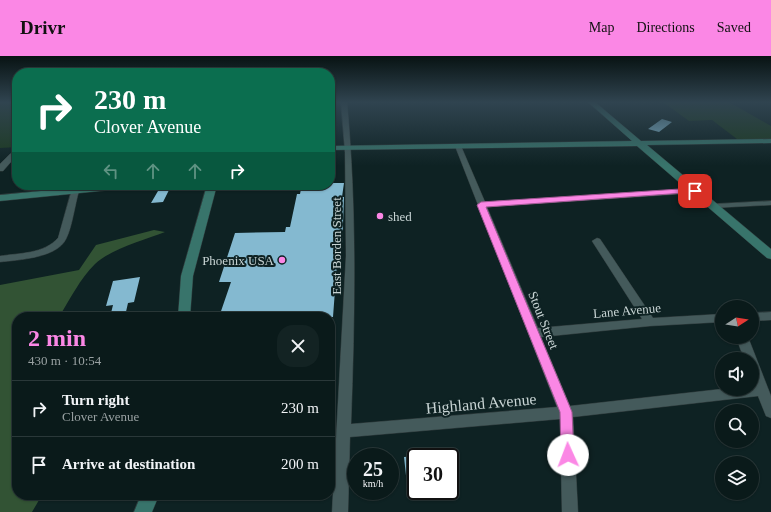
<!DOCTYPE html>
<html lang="en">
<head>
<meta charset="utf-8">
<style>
  body { margin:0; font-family:Georgia,serif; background:#132323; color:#f1f3f6; height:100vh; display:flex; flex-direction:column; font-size:15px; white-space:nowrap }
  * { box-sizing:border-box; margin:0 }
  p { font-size:13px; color:#99a1a2 }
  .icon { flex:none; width:22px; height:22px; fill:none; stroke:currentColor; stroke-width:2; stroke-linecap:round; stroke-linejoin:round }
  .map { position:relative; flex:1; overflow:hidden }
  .drawer { position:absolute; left:12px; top:256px; width:323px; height:188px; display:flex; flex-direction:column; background:#0a1a1a; border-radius:16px; box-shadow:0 1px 3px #0004,0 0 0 1px #2a3839 }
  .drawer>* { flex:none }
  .hud { position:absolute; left:12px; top:12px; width:323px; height:122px; border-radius:16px; box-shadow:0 1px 3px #0004,0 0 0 1px #2a3839; background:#0b6e4f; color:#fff; overflow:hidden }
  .needle { width:26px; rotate:78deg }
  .buttons { position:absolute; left:715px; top:244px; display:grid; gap:8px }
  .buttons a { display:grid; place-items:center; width:44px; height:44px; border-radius:50%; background:#0a1a1a; box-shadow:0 1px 3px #0004,0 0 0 1px #2a3839; font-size:20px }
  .speed { position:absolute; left:347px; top:392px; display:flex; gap:8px; font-size:20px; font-weight:700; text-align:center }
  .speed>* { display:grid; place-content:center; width:52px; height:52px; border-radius:50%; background:#0a1a1a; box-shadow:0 1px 3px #0004,0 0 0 1px #2a3839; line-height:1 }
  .speed small { font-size:10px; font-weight:400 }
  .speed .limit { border:2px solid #111; border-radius:6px; background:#fff; color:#111 }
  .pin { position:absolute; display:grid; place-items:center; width:34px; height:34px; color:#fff; margin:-17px; border-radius:8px; box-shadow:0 2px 6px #0006 }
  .me { position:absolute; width:44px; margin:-22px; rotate:358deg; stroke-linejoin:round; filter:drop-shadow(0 0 3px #0008) }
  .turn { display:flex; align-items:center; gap:14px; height:84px; padding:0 16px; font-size:18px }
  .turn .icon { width:52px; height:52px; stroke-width:2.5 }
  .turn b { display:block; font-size:28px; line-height:34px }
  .lanes { display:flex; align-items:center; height:38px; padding:0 16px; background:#0003; justify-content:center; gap:20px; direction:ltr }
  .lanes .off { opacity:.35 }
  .round { display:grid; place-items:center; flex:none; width:42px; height:42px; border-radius:16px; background:#132323 }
  .head { display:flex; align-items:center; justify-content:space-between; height:68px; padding:0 16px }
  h1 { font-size:24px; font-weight:700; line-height:30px; color:#fb87e5 }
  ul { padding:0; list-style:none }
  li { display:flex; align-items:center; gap:12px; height:56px; padding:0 16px; border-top:1px solid #2a3839 }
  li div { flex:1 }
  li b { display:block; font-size:15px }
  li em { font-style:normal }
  header { display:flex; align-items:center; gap:24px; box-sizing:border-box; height:56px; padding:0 20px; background:#fb87e5; color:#111 }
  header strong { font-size:19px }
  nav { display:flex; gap:22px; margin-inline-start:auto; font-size:14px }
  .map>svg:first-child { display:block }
  .green { fill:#1c3a1e }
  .forest { fill:#325334 }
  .building { fill:#84b9d0 }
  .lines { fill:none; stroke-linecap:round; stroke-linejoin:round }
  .street-casing { stroke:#303c3d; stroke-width:1 }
  .secondary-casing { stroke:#303c3d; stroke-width:1 }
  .street { fill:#445a5b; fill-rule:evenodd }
  .secondary { fill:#38746b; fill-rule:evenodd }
  .route { fill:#fb87e5; stroke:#a35895 }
  .poi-dot { fill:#fb87e5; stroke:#0e2223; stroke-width:1.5 }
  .labels { text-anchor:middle; stroke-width:4; stroke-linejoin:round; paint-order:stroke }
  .poi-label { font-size:13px; fill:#c8d4d4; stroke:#0e2223; text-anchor:start }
  .street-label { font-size:13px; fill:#c8d4d4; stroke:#0e2223 }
  .near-street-label { font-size:16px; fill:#c8d4d4; stroke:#0e2223 }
</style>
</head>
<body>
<header>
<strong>Drivr</strong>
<nav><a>Map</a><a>Directions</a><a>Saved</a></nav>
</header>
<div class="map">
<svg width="771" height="456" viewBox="0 0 771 456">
  <rect width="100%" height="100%" fill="#0e2223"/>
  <path class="green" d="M0,46h17v45l-17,1z
    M663,46h66l42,24v13h-34l-25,-19 -23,1z"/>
  <path class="forest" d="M154,174l11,2c-21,8 -54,17 -70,32 -15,15 -25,35 -36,53h-42v178h25l-10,17h-32v-227l79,-15 17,-25z"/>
  <path class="building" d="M662,63l10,3 -13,10 -11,-3z
    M330,127h14l-2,14h2l-2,53h-4l-5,67h-114l12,-35h-12l16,-49 50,-1 1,-5h4l7,-33h3l1,-5h8l1,-4h20z
    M169,134l-6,12 -12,1 7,-12z
    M140,221l-6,25 -6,1 -3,13 -15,1 3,-12 -7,1 7,-25z
    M416,400v38h-8l-4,-37z"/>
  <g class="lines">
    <g class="street-casing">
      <path id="street" d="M341,46h6c10,108 8,214 4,322l206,-17 -102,-261 3,-2 3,2 24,56 213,-13v4h-3l-208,14 51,121 104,-9 -50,-78 5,-3 3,1 53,79 69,-4v8l-72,4 -109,11 29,69 152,-17h30v-3l3,-1 -3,-6v-20h-8l-8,-22h12l23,59v22l-5,-2 -8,-20 -185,21 5,95h-16l-2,-93 -210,18 -2,75h-16l14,-256 -1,-103z
        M17,94v5l-14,16h-3v-7l10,-10z
        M57,129h8l-6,10h-6l-1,-2z
        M72,133h6l1,2c-4,13 -7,37 -13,48 -9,19 -48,21 -66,23v-6c19,-3 44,-2 58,-18z
        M771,145v4l-58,3 -4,-2 4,-2z
        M771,256v8l-19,1v-8z"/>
    </g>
    <g class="secondary-casing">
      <path id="secondary" d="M588,46h7l46,39 130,-2v4l-124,2 124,104v10l-4,-1 -130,-112 -307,4v-4l302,-5z
        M102,129h33l-5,3 -130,13v-6z
        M207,129h10l-24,91 -3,41h-12l3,-41z
        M141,439h18l-7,17h-18z"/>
    </g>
    <use href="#street" class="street"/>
    <use href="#secondary" class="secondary"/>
  </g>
  <linearGradient id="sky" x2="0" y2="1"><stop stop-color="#081313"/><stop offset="0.42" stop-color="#304450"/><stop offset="1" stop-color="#304450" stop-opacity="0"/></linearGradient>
  <rect width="771" height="110" fill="url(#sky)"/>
  <path class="route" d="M695,132l3,1v3l-212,15 86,205 2,43 -2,5 -4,1 -5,-1 -2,-5 -1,-43 -83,-207 4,-3z"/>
  <g class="poi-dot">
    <circle cx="380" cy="160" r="4"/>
    <circle cx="282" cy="204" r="4"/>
  </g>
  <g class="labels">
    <g class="poi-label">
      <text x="388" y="165">shed</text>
      <text x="274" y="209" text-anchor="end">Phoenix USA</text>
    </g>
    <g class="street-label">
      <text transform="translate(336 190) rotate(-90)" y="5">East Borden Street</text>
      <text transform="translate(627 254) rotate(-5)" y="5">Lane Avenue</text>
      <text transform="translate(544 264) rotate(68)" y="5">Stout Street</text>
    </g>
    <g class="near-street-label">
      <text transform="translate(481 347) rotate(-5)" y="6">Highland Avenue</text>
    </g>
  </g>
</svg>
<div class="buttons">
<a><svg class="needle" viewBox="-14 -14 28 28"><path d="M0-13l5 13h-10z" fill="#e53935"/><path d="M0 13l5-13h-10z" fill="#99a1a2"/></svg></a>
<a><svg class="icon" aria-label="sound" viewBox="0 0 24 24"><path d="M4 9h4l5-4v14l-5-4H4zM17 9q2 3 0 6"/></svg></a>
<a><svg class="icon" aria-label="search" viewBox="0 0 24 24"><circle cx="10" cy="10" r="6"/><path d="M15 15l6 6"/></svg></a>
<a><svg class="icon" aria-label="layers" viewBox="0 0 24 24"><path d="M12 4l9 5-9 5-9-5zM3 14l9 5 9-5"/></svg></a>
</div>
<div class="speed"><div>25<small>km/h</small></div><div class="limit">30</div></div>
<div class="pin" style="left:695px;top:135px;background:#d93025"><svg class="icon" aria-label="arrive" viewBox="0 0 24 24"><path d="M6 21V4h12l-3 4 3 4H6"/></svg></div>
<svg class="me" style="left:568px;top:399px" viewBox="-20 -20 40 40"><circle r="19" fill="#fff"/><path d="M0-13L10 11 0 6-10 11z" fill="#fb87e5"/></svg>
<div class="hud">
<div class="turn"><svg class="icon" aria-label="right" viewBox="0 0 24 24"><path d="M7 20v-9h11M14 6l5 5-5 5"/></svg><div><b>230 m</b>Clover Avenue</div></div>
<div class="lanes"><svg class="icon off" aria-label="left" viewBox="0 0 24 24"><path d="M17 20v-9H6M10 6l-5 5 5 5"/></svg><svg class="icon off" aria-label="ahead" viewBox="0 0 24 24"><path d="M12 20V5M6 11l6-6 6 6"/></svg><svg class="icon off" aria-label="ahead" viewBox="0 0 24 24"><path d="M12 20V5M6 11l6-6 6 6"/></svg><svg class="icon" aria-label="right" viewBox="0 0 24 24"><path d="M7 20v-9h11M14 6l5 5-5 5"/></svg></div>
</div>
<section class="drawer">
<div class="head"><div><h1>2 min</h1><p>430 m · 10:54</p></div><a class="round"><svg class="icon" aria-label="close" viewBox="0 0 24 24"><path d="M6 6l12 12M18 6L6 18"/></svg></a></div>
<ul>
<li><svg class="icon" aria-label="right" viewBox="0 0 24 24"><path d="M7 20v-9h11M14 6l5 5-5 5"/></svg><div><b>Turn right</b><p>Clover Avenue</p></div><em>230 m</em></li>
<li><svg class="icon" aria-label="arrive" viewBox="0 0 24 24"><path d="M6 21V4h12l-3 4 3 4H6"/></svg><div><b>Arrive at destination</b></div><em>200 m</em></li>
</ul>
</section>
</div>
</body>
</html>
